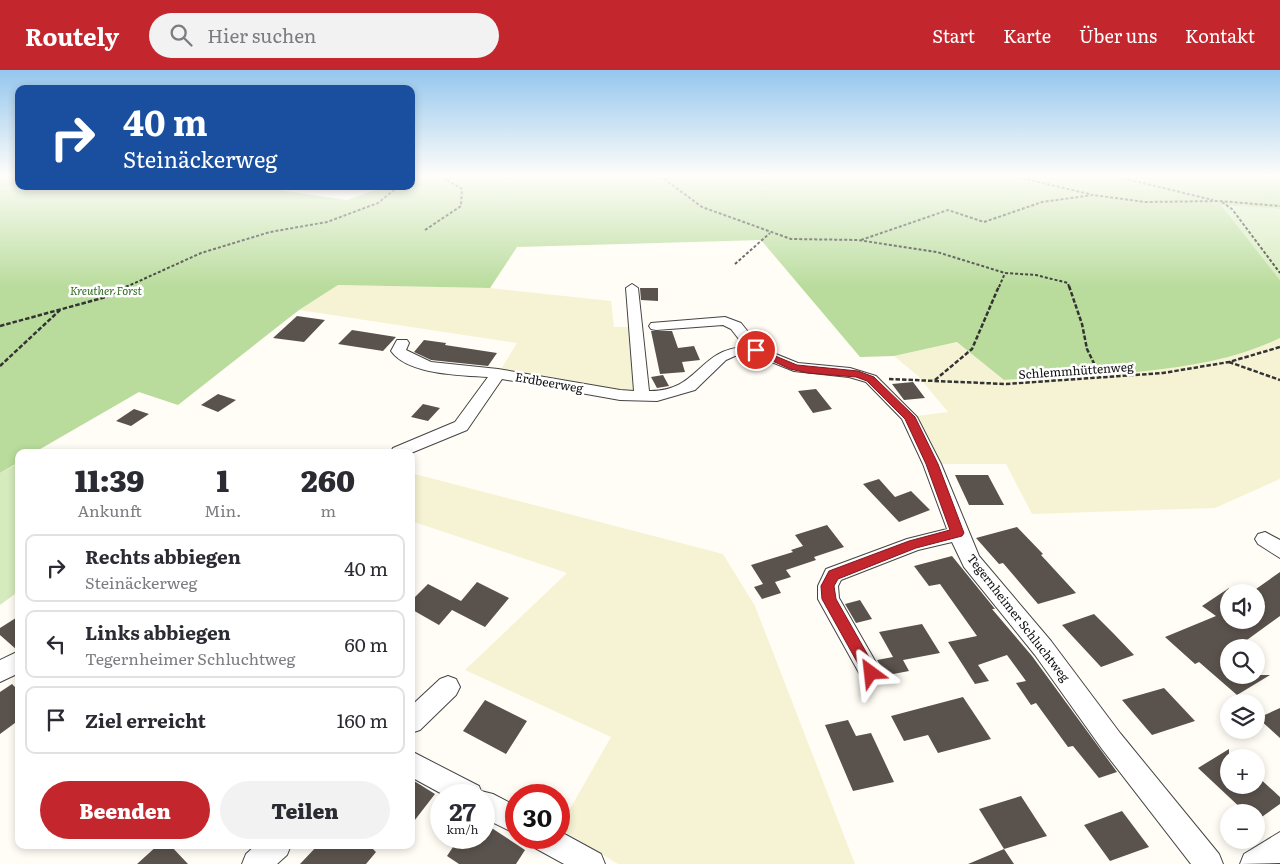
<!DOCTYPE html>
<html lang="de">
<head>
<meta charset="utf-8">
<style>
  body { margin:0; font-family:Literata,serif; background:#f2f2f3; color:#2b2b33; height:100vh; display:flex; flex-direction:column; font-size:19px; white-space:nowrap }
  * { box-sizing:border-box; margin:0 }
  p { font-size:16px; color:#7c7c81 }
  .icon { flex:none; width:28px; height:28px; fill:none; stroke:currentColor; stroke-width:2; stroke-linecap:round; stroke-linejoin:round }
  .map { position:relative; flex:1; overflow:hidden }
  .side { position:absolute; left:15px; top:379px; width:400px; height:400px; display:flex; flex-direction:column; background:#fff; border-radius:10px; box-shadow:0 2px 8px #0003 }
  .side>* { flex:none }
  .hud { position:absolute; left:15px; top:15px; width:400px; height:105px; border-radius:10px; box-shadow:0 2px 8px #0003; background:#1a4fa0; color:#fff; overflow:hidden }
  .controls { position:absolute; left:1220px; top:514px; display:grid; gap:10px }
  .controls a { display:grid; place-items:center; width:45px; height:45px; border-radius:50%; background:#fff; box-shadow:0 2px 8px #0003; font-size:25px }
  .speed { position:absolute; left:430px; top:714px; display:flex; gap:10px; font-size:25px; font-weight:700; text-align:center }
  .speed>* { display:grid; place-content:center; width:65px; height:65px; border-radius:50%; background:#fff; box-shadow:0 2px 8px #0003; line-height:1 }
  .speed small { font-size:12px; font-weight:400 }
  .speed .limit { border:8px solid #d22; background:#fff; color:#111 }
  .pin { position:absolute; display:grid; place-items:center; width:42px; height:42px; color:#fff; margin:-21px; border:2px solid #fff; border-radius:50%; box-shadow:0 1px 5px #0007 }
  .me { position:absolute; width:55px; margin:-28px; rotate:330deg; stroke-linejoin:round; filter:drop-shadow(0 0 4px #0008) }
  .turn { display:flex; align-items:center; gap:18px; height:105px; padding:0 25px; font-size:22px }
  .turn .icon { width:65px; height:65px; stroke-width:2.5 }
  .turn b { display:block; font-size:35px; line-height:42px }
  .eta { display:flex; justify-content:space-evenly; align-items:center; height:85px; text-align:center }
  .eta b { font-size:30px; font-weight:800; line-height:35px }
  .action { display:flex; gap:10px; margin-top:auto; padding:10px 25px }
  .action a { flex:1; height:58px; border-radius:30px; background:#c4262e; color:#fff; font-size:20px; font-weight:800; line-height:58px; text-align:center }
  .action a+a { background:#f2f2f3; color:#2b2b33 }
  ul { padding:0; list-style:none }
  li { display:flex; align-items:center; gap:15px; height:68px; margin:0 10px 8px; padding:0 15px; border:2px solid #e1e1e2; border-radius:10px }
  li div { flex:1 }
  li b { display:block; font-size:19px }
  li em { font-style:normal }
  header { display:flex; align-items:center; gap:30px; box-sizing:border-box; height:70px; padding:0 25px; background:#c4262e; color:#fff }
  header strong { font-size:24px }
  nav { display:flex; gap:28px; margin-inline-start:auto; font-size:18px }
  .search { width:350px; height:45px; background:#f2f2f3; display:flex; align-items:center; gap:12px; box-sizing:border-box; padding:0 18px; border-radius:28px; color:#7c7c81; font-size:19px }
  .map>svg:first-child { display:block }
  .farmland { fill:#f6f3d4 }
  .green { fill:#d5ebbd }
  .forest { fill:#b9dc9c }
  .building { fill:#5a524d }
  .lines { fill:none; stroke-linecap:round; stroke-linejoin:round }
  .minor-casing { stroke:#444; stroke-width:2 }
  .path-far1 { stroke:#333; stroke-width:2; stroke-dasharray:3 2; stroke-linecap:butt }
  .path { stroke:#333; stroke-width:2.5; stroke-dasharray:4.5 2; stroke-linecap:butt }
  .minor { fill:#fff; fill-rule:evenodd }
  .route { fill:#c4262e; stroke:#7f191e }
  .labels { text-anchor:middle; stroke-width:5; stroke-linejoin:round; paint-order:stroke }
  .far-park-label { font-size:11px; font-style:italic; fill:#2f6b1f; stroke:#fff }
  .street-label { font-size:12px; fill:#111; stroke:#fff }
</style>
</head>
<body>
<header>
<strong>Routely</strong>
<div class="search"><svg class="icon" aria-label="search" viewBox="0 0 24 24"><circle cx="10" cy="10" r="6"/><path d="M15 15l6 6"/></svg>Hier suchen</div>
<nav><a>Start</a><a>Karte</a><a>Über uns</a><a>Kontakt</a></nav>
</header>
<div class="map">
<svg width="1280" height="794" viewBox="0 0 1280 794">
  <rect width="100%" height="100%" fill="#fffdf5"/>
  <path class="farmland" d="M338,215l152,3 121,13 3,26h20l8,69 -144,-22 19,-31 -218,-33z
    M1280,268v141l-65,29 -183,6 -26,-50h-74l-23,-47 39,-5 -30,-36 -24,-20 64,-14 46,38 153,-10 64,-11z
    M411,403l312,81 32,52 100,258h-237l-59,-36 52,-91 -146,-67 102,-97 -156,-52z"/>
  <path class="green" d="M1221,135l59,4v71z
    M19,393v128l-19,14v-132z"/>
  <path class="forest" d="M0,106h19v10h234l94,14 40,-14h24v-10h869v33l-59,-4 59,75v58c-81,39 -188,35 -276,42l-47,-38 -63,14 -34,1 -99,-117 -244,7 -27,41 -152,-3 -39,25 -121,95 -39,-13 -104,60h-16v10l-19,11z"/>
  <path class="building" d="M640,218h18v13l-17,-1z
    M297,246l28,4 -21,22 -31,-4z
    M352,260l44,7 -13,14 -45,-7z
    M651,261h21l6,17 16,-2 6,14 -18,2 3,10 -25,2z
    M424,270l22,3 -1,2 52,8 -9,13 -57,-6 -17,-8z
    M663,305l6,11 -12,2 -6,-11z
    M913,312l12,16 -21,2 -12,-16z
    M816,319l16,20 -19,4 -15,-22z
    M218,324l18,6 -18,12 -17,-7z
    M423,334l17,4 -12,13 -17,-4z
    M134,339l15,5 -18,12 -15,-5z
    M955,405h33l16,30h-35z
    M879,409l16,18 16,-6 19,19 -31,12 -36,-38z
    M827,455l17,22 -30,10 2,3 -30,10 5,7 -16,5 6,11 -19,6 -8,-12 9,-3 -12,-19 42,-13 -2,-2 12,-4 -8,-11z
    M1017,457l26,27 -2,1 35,38 -38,11 -35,-41 -4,1 -23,-26z
    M952,486l43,53h-3l40,47 85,116 -18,6 -26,-32 -5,1 -32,-44 -5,2 -15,-22 10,-2 -19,-26 -29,10 11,16 -14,3 -27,-42 29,-6 -37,-52 -11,2 -15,-20z
    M1280,502v44l-40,29 -11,3v27h41l-33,20 -38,-33 -4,2 -30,-27 51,-21 -14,-10 27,-18v32h27v-31z
    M477,512l32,16 -24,29 -33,-17 -13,15 -28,-16v-8l17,-17 33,17z
    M860,530l12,19 -16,4 -11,-19z
    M1094,544l20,20 20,21 -33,12 -39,-42z
    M19,546v33l-2,1 -17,-15v-7z
    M922,554l18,29 -37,7 6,11 -26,5 1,-4 -7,-12 16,-3 -14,-25z
    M12,614l7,7v29l-19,14v-42z
    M1164,618l31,33 -43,14 -30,-35z
    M963,627l28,42 -53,14 -10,-18 -24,6 -13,-25z
    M485,630l42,21 -21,33 -43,-23z
    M1280,638v30l-22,-20z
    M848,650l8,16 15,-3 23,49 -41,9 -28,-66z
    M1229,679v36h27v-10l24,22v7l-24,17v-9h-11l-47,-44z
    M411,709l24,15 -24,31z
    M1021,726l26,40 -43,13 -25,-40z
    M1122,741l27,36 -39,14 -26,-36z
    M484,753l41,27 -9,14h-57l-12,-8 12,-18h25z
    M158,775h12l18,19h-51z
    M318,775h51l7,7 -10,12h-66z
    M1004,779l10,15h-46z"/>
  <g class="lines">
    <g class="minor-casing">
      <path id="minor" d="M632,214l6,4 11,103c50,1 49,-42 96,-44l-14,-18 -8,-4 -67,5 -5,-1 -2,-3 2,-3 74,-6 16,6 20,25 37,15 52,5 26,8 41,41 24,47 38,92 72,85 69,92 99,121 4,10h-32l-89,-115 -67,-94 -71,-88 -12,-25 -34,8 -77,30 -3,6 1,12 43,75 -3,7 -8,3 -8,-3 -45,-81v-13l8,-17 81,-30 40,-10 -24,-65 -21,-45 -36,-37 -17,-5 -55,-6 -40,-16 -19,1 -9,4 -31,30 -38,11 -37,-1 -118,-21 -35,51 -56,23 -20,-1 2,-4 62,-26 33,-45c-27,-2 -80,-2 -97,-26l6,-11h10l2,3 -3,7 25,12 67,7 122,21 14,1 -8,-103z
        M1265,462l15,8v18l-22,-14 -3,-5 3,-5z
        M19,581v22l-19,9v-22z
        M448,606l8,3 4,8 -4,8 -36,35 -9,3v-27l29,-27z
        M411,681l68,35 2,5 12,3 23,12v28l-32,-16v-23h-40l-33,-18z
        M559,761l42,23 4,10h-41l-29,-16 -3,-10h27z
        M1280,762v31l-40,1 4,-10z
        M256,775h35l-4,10 -10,9h-35l4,-10z"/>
    </g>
    <path class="path-far1" d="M660,106l42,31 89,32 67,1 79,12 68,21 31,2 32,8 1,4
      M1013,106l76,18
      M1114,106l99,24
      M1222,132l10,7 48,64
      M425,160l36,-24 1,-17 -22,-13
      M861,170l87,-30 36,12 58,-20 51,-7 52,7 75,-1 60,5
      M735,194l35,-31
      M126,217l75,-34 69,-21 57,-10 51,-19 21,-17
      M999,217l6,-14"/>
    <path class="path" d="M1069,216l13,38 5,25 14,29
      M0,256l106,-29 22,-11
      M1229,292l51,18
      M0,296l60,-56
      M889,309l117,5 157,-11 66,-11 51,-15
      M935,310l37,-31 27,-63"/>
    <use href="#minor" class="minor"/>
  </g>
  <linearGradient id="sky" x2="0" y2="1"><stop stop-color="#95c6ee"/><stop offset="0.49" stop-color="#fffefa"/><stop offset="1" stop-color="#fffefa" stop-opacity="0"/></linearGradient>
  <rect width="1280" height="217" fill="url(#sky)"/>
  <path class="route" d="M756,278l41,17 61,6 16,6 41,40 23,47 26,69 -2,3 -46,12 -78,31 -4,7 2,13 42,74 -2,5 -5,2 -5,-2 -44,-79 -1,-13 8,-15 80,-30 41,-11 -24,-66 -21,-45 -38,-38 -11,-4 -48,-4 -18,-4 -37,-17 -1,-2z"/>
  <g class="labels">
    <g class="far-park-label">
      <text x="106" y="225">Kreuther Forst</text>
    </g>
    <g class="street-label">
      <text transform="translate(1076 301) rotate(-4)" y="4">Schlemmhüttenweg</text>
      <text transform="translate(549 313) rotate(10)" y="4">Erdbeerweg</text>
      <text transform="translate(1018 548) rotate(52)" y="4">Tegernheimer Schluchtweg</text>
    </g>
  </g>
</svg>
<div class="controls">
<a><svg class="icon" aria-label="sound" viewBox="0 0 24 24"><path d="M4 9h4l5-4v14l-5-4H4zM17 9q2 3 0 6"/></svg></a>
<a><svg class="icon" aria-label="search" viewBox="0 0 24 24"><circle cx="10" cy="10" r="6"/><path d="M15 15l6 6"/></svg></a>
<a><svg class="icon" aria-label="layers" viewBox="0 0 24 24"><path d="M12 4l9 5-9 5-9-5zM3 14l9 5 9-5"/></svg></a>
<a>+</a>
<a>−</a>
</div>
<div class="speed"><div>27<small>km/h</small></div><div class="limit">30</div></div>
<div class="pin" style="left:756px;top:280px;background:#d93025"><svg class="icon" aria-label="arrive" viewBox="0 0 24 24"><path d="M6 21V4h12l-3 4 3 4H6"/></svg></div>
<svg class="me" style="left:871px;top:603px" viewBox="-20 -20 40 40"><path d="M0-17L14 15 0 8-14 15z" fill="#c4262e" stroke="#fff" stroke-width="4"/></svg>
<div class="hud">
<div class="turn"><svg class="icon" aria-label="right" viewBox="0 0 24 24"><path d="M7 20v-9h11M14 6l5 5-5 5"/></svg><div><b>40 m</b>Steinäckerweg</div></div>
</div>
<section class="side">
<div class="eta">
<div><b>11:39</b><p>Ankunft</p></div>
<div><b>1</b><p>Min.</p></div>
<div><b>260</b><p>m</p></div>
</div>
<ul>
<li><svg class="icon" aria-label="right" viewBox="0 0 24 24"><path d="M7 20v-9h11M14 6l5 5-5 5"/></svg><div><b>Rechts abbiegen</b><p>Steinäckerweg</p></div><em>40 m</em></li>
<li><svg class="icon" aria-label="left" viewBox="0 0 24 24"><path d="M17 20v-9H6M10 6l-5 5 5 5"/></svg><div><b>Links abbiegen</b><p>Tegernheimer Schluchtweg</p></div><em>60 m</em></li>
<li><svg class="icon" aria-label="arrive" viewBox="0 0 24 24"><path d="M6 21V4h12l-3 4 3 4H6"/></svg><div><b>Ziel erreicht</b></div><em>160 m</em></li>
</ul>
<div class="action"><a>Beenden</a><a>Teilen</a></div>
</section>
</div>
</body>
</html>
